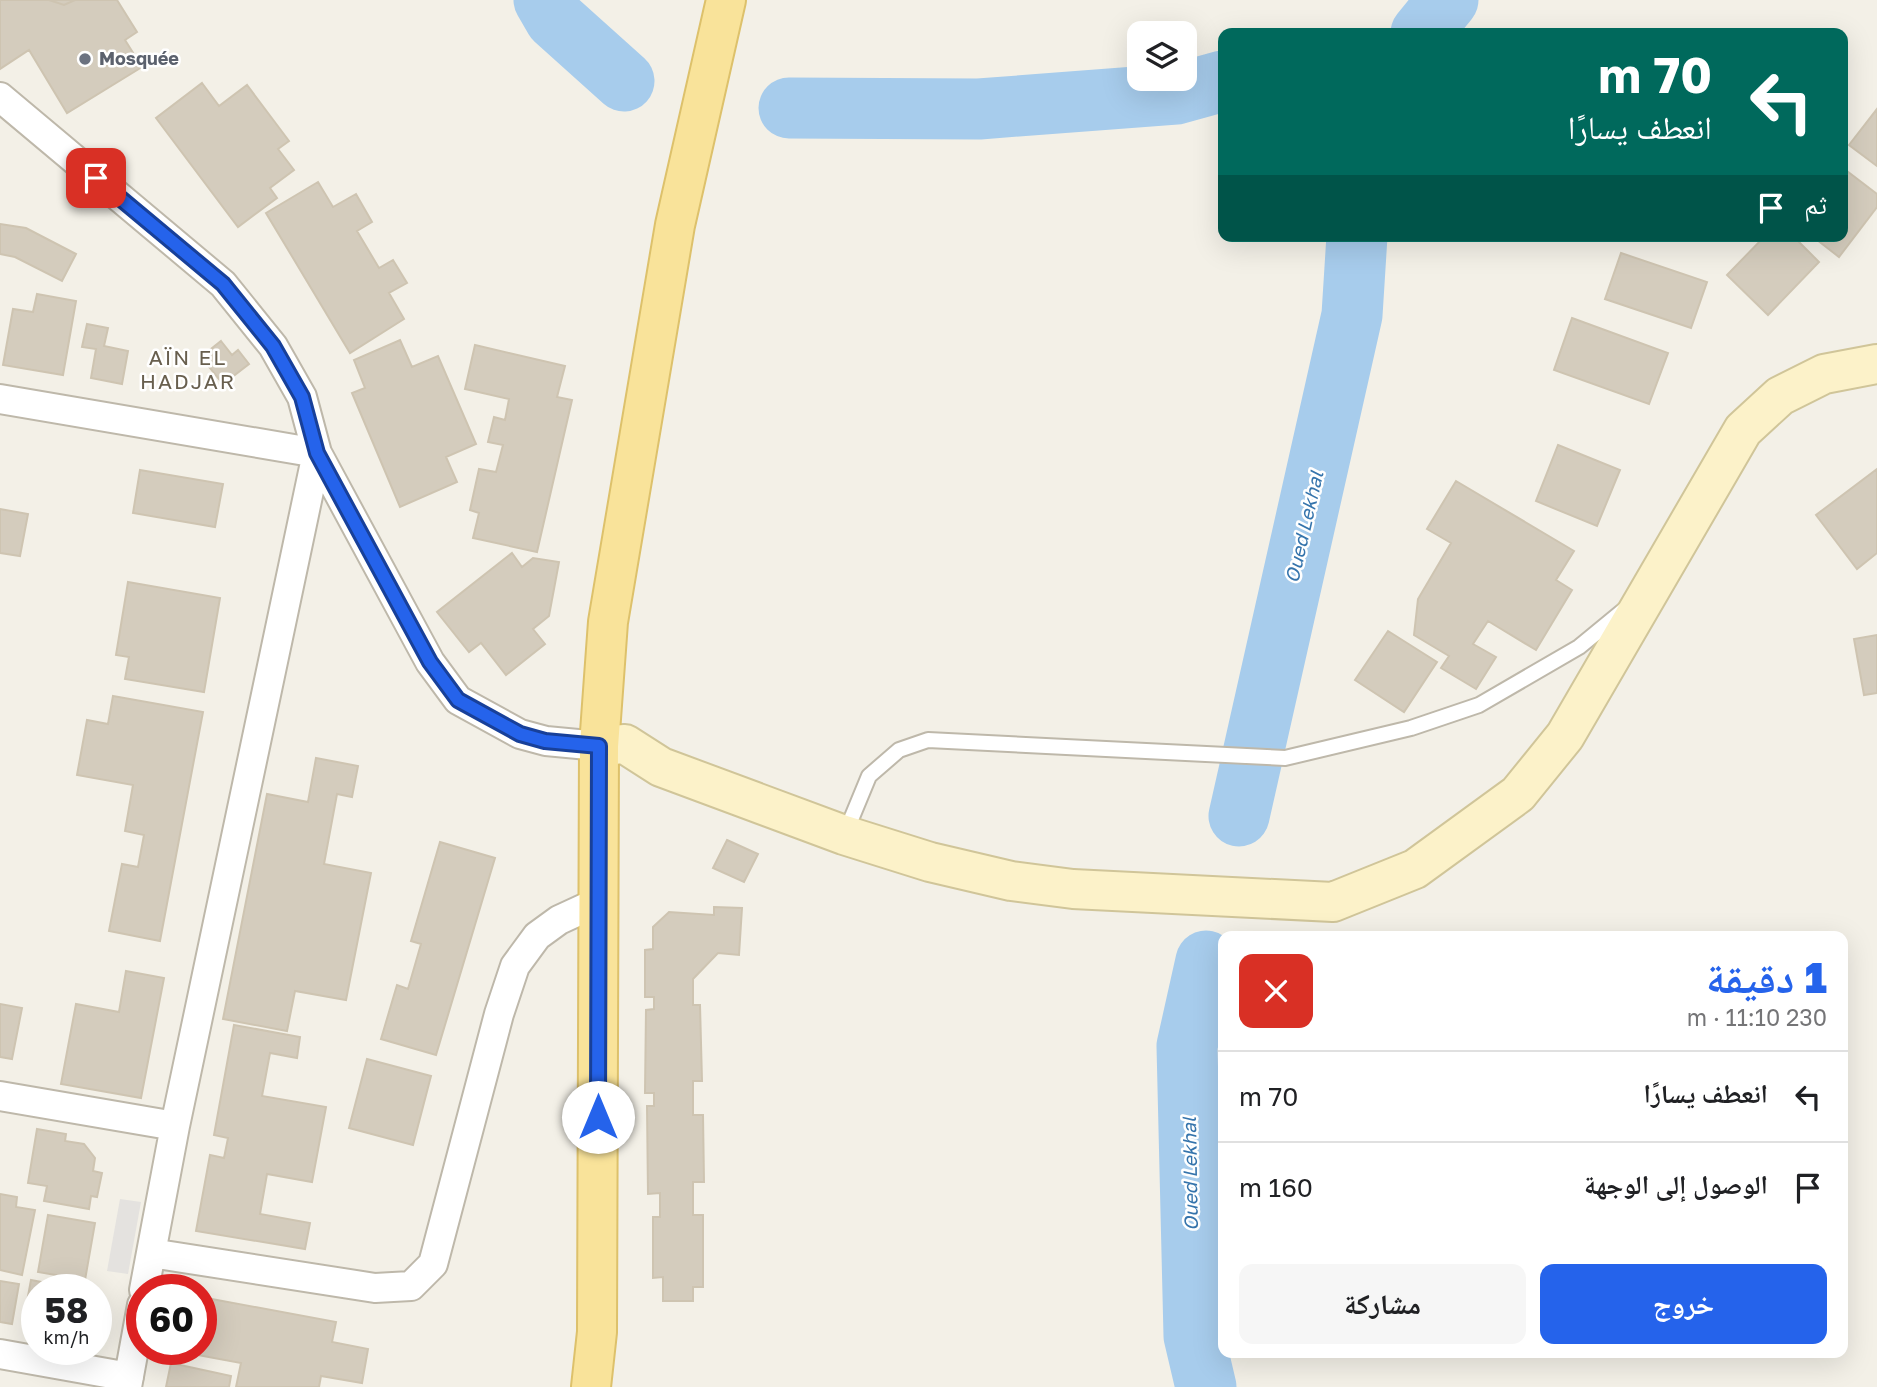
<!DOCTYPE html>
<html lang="ar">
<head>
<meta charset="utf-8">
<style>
  body { margin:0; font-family:"Golos Text","Noto Naskh Arabic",sans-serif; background:#f6f6f6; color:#202124; direction:rtl; height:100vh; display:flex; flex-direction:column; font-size:26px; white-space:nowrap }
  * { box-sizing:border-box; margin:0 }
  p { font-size:23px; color:#757577 }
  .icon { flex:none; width:38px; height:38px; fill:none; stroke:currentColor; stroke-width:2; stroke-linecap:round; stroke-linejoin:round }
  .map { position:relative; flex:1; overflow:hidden; direction:ltr }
  .drawer { position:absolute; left:1218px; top:931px; width:630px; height:427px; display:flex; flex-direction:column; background:#fff; border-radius:14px; box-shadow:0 7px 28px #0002; direction:rtl }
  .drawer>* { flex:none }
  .top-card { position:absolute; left:1218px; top:28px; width:630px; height:214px; border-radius:14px; box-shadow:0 7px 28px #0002; direction:rtl; background:#00695c; color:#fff; overflow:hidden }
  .buttons { position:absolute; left:1127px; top:21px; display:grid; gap:14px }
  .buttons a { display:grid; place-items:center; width:70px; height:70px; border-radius:14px; background:#fff; box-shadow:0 7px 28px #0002; font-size:35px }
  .speed { position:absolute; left:21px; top:1274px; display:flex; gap:14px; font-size:35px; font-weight:700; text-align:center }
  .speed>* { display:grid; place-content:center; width:91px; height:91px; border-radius:50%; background:#fff; box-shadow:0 7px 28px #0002; line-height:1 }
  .speed small { font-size:18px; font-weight:400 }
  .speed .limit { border:10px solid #d22; background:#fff; color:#111 }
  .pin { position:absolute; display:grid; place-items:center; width:60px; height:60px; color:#fff; margin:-30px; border-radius:14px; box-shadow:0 4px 10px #0006 }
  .me { position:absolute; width:77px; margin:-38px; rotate:0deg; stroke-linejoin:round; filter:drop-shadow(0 0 5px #0008) }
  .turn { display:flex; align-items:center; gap:24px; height:147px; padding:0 21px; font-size:32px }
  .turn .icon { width:91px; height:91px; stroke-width:2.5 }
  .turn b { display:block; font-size:49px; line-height:60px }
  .then { display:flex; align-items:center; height:66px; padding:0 21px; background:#0003; gap:14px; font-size:26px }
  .round { display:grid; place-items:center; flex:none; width:74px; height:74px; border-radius:14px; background:#f6f6f6 }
  .overview { display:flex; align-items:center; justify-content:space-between; height:119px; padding:0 21px }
  h1 { font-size:42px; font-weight:800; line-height:52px; color:#2563eb }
  .action { display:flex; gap:14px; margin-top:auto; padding:14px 21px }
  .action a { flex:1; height:80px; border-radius:14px; background:#2563eb; color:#fff; font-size:28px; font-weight:800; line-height:80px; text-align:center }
  .action a+a { background:#f6f6f6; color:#202124 }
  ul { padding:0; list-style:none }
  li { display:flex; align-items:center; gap:21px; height:91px; padding:0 21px; border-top:2px solid #e0e0e0 }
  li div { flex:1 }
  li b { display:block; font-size:26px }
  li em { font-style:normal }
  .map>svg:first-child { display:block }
  .parking { fill:#e4e2df }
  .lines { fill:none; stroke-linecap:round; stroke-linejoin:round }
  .river { stroke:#a7ccec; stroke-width:61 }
  .building { fill:#d4ccbd; stroke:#cec4b1; stroke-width:2 }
  .service-casing { stroke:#beb8aa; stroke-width:18 }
  .minor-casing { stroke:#beb8aa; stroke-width:32 }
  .secondary-casing { stroke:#d0c599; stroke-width:42 }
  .primary-casing { stroke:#ddc16b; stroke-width:42 }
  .service { stroke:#fff; stroke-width:14 }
  .minor { stroke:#fff; stroke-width:28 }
  .secondary { stroke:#fcf2c9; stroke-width:38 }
  .primary { stroke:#f9e39a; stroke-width:38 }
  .route-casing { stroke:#184099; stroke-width:18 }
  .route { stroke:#2563eb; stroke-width:12 }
  .worship-dot { fill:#6b7280; stroke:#fff; stroke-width:2.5 }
  .labels { text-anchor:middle; stroke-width:5; stroke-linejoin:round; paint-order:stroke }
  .worship-label { font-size:18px; font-weight:bold; fill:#5b616d; stroke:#fff; text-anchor:start }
  .water-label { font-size:19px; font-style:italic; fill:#3574ac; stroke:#fff }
  .quarter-label { font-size:21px; letter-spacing:2px; fill:#685f4e; stroke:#fff }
</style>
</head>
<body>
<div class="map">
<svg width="1877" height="1387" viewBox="0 0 1877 1387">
  <rect width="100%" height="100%" fill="#f3f0e7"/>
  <path class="parking" d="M120,1199l21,3 -13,72 -21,-3z"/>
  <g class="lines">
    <path class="river" d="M544,0l11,19 69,62
      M1421,33l27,-33
      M789,108l190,1 197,-15 47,-13
      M1239,816l113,-501 5,-79
      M1206,1387l-12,-51 -7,-290 19,-85"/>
  </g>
  <path class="building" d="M0,0h117l20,32 -12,8 17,27 -75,46 -38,-63 -29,19z
    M49,0h26l-11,5z
    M202,83l17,23 28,-21 42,56 -11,8 16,21 -24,18 7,10 -39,29 -82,-109z
    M1877,109v57l-28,-21z
    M1843,168l34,26v13l-38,50 -27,-21h31z
    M318,182l15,25 23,-13 16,28 -15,9 22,37 14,-8 14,23 -18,10 15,26 -54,34 -84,-140z
    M0,224l26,4 50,26 -14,27 -47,-24 -15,-3z
    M1765,236h28l26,26 -51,53 -41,-40z
    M1621,253l86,29 -16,46 -86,-29z
    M37,294l39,7 -13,74 -60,-10 10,-56 20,3z
    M1572,318l96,35 -19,51 -95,-34z
    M87,324l21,4 -4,18 24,5 -6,33 -31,-6 5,-29 -14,-2z
    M400,340l12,27 26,-11 38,88 -30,13 11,25 -57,25 -48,-114 13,-5 -11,-28z
    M221,341l11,14 6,-5 11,14 -26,20 -22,-27z
    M475,345l90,21 -8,31 15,3 -35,152 -64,-14 6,-25 -9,-3 9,-41 17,3 7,-27 -15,-3 6,-25 11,3 4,-21 -44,-10z
    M1558,445l62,25 -23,56 -61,-25z
    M1877,469v84l-20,16 -41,-54z
    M140,470l83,14 -8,43 -82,-14z
    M1456,481l118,70 -18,29 16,10 -36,60 -48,-29 -15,23 23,13 -20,32 -35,-21 8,-12 -35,-21 4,-36 33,-56 -24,-14z
    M0,509l28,5 -8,42 -20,-3z
    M512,553l10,14 11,-9 26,4 -10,54 -16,13 12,15 -39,31 -25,-32 -12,9 -32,-40z
    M128,582l92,16 -16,94 -79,-13 4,-22 -13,-2z
    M1388,631l49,31 -33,50 -49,-32z
    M1877,635v58l-13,2 -10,-56z
    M113,696l90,16 -43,229 -51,-10 13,-67 16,3 6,-32 -19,-4 8,-46 -56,-10 10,-55 21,4z
    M316,758l42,8 -6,31 -15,-3 -13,70 47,9 -25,127 -51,-9 -8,40 -64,-12 44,-225 41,8z
    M727,840l31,14 -14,28 -31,-14z
    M440,842l55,16 -59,197 -55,-16 16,-54 11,4 13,-45 -10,-3z
    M714,907l28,1 -3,47 -21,-2 -25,26v26h7l2,76h-9v34h10l1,67h-11v33h10v72h-10v14h-30v-24l-10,1v-61h7v-24l-12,1 -1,-88h7v-13h-9l1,-83 8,-1v-12h-9v-47l8,-1v-22l16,-15 45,3z
    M126,971l38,7 -23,120 -80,-14 15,-80 43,8z
    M0,1004l22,4 -10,51 -12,-2z
    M234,1025l66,12 -3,21 -27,-5 -8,43 64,11 -14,75 -45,-8 -7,40 50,9 -5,26 -109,-18 14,-76 14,3 4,-20 -14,-3z
    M367,1059l64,17 -18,69 -64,-17z
    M37,1129l29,5 -1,7 19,3 11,14 -2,13 9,2 -5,24 -6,-1 -2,13 -45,-8 3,-15 -19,-3z
    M0,1194l17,3 -1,10 19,3 -13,65 -22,-5z
    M48,1215l47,8 -10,57 -47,-8z
    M31,1280l42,8 -1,2h-35v36l-14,-3z
    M0,1281l19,3 -7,40 -12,-2z
    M201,1297l135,25 -4,20 36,7 -6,34 -41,-7 -2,11h-83l5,-24 -70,-13 30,-1z
    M171,1363l60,13 -2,11h-63z"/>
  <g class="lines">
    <g class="service-casing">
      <path id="service" d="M845,834l24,-58 30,-26 29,-10 357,18 126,-30 68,-23 100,-58 45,-37"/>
    </g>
    <g class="minor-casing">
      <path id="minor" d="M0,97l223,187 50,62 29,51 15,56 113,209 28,38 62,34 26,7 53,5
        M0,399l317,54 -142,673 -31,164
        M0,1096l175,30
        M151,1253l224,35 36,-2 22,-22 66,-250 16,-48 22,-30 22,-16 39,-18
        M0,1354l129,23
        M127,1387l15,-82"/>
    </g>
    <g class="secondary-casing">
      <path id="secondary" d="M599,746l26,-2 36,23 183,68 86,27 81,19 62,8 260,13 82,-33 103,-75 47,-58 178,-306 37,-34 44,-22 53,-10"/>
    </g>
    <g class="primary-casing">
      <path id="primary" d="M591,1387l6,-55 2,-586 9,-124 67,-397 51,-225"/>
    </g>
    <use href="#service" class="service"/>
    <use href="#minor" class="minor"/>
    <use href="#secondary" class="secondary"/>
    <use href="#primary" class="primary"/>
  </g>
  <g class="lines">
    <g class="route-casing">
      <path id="route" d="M96,178l127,106 50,62 29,51 15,56 113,209 28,38 62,34 25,7 54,5 -1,371"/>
    </g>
    <use href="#route" class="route"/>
  </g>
  <circle class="worship-dot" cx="85" cy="59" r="7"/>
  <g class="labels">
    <g class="worship-label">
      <text x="99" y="65">Mosquée</text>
    </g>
    <g class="water-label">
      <text transform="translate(1304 527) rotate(-77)" y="7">Oued Lekhal</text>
      <text transform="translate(1190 1174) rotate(-91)" y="7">Oued Lekhal</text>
    </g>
    <g class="quarter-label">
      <text x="188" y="365">AÏN EL<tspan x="188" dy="24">HADJAR</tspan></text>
    </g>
  </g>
</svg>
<div class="buttons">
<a><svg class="icon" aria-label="layers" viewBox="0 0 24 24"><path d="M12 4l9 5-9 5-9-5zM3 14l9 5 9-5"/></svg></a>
</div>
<div class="speed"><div>58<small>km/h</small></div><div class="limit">60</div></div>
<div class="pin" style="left:96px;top:178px;background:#d93025"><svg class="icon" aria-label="arrive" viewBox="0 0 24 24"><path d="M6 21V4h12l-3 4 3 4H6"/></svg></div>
<svg class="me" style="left:598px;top:1117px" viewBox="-20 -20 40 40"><circle r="19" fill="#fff"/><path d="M0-13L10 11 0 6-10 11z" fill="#2563eb"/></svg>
<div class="top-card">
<div class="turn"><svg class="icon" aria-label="left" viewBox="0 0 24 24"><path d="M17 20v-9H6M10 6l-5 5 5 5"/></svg><div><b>70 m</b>انعطف يسارًا</div></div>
<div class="then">ثم<svg class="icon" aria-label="arrive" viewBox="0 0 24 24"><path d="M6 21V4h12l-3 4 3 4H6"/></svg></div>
</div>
<section class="drawer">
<div class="overview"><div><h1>1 دقيقة</h1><p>230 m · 11:10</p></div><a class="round" style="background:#d93025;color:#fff"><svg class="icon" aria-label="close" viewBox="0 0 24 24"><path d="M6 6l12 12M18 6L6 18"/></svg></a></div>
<ul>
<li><svg class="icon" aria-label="left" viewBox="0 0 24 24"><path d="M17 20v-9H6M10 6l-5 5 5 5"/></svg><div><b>انعطف يسارًا</b></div><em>70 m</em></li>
<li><svg class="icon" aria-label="arrive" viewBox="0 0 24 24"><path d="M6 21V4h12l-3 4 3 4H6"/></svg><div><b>الوصول إلى الوجهة</b></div><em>160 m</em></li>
</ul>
<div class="action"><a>خروج</a><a>مشاركة</a></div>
</section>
</div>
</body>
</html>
